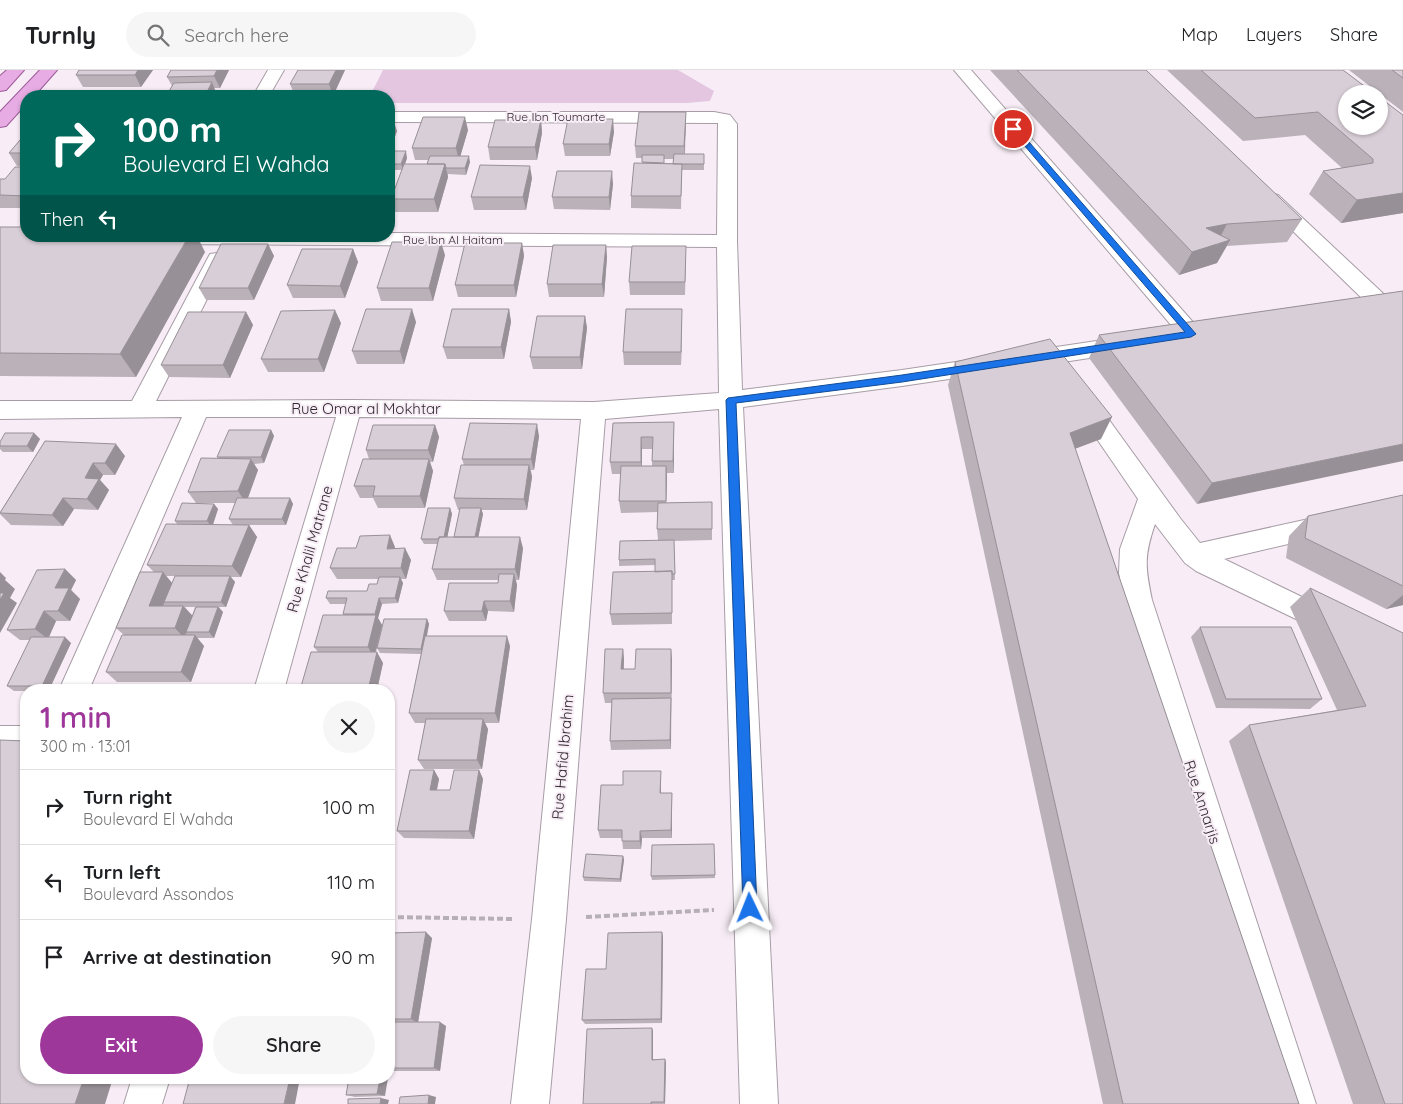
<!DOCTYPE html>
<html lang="en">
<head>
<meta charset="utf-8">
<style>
  body { margin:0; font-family:Quicksand,sans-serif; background:#f6f6f6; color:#202124; height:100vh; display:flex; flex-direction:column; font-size:19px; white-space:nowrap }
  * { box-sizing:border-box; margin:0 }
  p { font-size:16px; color:#757577 }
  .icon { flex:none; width:28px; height:28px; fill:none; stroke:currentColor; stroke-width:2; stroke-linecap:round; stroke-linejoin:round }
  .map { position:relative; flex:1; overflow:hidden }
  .drawer { position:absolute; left:20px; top:614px; width:375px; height:400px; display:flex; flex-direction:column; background:#fff; border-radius:20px; box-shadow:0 1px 4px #0004 }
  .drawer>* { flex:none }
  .guide { position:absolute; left:20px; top:20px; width:375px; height:152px; border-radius:20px; box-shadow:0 1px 4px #0004; background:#00695c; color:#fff; overflow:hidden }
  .fabs { position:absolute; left:1338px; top:15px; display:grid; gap:10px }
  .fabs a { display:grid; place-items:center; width:50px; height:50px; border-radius:50%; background:#fff; box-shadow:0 1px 4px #0004; font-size:25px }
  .pin { position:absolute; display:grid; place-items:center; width:42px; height:42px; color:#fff; margin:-21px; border:2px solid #fff; border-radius:50%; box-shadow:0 1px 5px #0007 }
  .me { position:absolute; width:55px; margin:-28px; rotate:358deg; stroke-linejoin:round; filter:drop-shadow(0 0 4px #0008) }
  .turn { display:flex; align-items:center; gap:18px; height:105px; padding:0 20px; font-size:22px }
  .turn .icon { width:65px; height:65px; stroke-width:2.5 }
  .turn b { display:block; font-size:35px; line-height:42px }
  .then { display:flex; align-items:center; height:48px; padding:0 20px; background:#0003; gap:10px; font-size:19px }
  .round { display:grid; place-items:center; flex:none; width:52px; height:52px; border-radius:26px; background:#f6f6f6 }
  .overview { display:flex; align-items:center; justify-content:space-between; height:85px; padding:0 20px }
  h1 { font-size:30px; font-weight:600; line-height:38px; color:#9e379a }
  .action { display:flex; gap:10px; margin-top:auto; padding:10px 20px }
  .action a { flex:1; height:58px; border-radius:30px; background:#9e379a; color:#fff; font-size:20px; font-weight:600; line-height:58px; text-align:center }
  .action a+a { background:#f6f6f6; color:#202124 }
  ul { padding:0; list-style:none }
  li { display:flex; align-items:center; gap:15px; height:75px; padding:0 20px; border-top:1px solid #e0e0e0 }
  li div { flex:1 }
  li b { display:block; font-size:19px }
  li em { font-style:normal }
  header { display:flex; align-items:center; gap:30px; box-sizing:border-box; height:70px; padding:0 25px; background:#fff; border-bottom:1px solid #e0e0e0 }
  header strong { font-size:24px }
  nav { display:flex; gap:28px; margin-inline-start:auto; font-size:18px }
  .search { width:350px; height:45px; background:#f6f6f6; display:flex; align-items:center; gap:12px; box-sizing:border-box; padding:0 18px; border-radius:28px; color:#757577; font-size:19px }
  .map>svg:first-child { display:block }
  .green { fill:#e4c6e1 }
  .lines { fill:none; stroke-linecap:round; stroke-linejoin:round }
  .minor-casing { stroke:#a79da6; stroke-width:2 }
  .primary-casing { stroke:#9c5a98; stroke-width:2 }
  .path { stroke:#b7afb6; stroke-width:4; stroke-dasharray:6 3; stroke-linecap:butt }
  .minor { fill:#fff; fill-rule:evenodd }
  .primary { fill:#e7ace3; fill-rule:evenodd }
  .wall { fill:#bab1b9; fill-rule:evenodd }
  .shaded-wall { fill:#979096 }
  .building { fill:#d8ced7; stroke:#979096 }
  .route { fill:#1a73e8; stroke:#114b97 }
  .labels { text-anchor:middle; stroke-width:4; stroke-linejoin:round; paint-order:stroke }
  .far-street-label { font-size:12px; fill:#2e2a2e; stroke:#f8edf6 }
  .street-label { font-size:15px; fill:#2e2a2e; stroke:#f8edf6 }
</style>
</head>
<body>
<header>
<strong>Turnly</strong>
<div class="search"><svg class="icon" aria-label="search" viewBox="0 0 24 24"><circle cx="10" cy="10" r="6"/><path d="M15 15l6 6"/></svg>Search here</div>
<nav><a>Map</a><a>Layers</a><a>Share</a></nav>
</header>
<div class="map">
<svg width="1403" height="1034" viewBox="0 0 1403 1034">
  <rect width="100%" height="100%" fill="#f8edf6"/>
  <path class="green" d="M383,0h295l36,21 -4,10 -23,2h-298v-7h-19z"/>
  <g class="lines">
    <g class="minor-casing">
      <path id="minor" d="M268,0h16l-15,26h-16z
        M954,0h17l228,259 3,5 -3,5 -8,2 -8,-2z
        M389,42h325l16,3 7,9v117l5,149 160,-20 228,-34 8,3 3,5 -3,5 -8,3 -228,34 -159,21 35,697h-38l-21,-695 -114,10 -39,500 -17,185h-38l21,-185 49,-500 -222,-2 -75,273h-30l82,-273h-130l-117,273h-30l123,-273 -182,2v-18h132l78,-147 7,-1 7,1 3,5 -71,142 194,-1 244,2 125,-9 -2,-146 -556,-3 -7,-2 -3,-4 1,-2h237v-3l328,2 1,-112 -329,-1z
        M1271,123l7,2 111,104 3,5 -3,5 -8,2 -8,-2 -109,-106 -3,-4 3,-4z
        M1083,323l8,2 89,123 20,25 127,-28 9,3 4,7 -4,7 -9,3 -103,24 111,54 4,8 -4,8 -10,4 -129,-62 -11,-8 -30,-39c-11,32 -10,43 -3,76l164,504h-38l-154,-504 -5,-27 1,-24 18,-50 -67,-98 4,-6z
        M0,656h26v28h-26z
        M132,1008h38l-8,26h-38z"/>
    </g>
    <g class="primary-casing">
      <path id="primary" d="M7,0h17l-18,20 -6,1v-15z
        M40,0h17l-23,26h-8v8l-20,22 -6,1v-15z"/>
    </g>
    <path class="path" d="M389,847l123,2
      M586,847l128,-7"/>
    <use href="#minor" class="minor"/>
    <use href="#primary" class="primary"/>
  </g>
  <path class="wall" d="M79,0h74l-12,17h-58l-7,-12z
    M171,0h58l-9,18h-6l3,7v1h-51l6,-10 -5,-9z
    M345,0l-12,26h-38l-5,-12z
    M990,0h156l156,149 -15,23 -60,4 -10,17 -38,12z
    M1167,0h176l60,45v98l-62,10 -32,-29 14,-23 19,-3 -37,-33 -62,6z
    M1349,0h54v42z
    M686,42l-1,42h19v16h-22l-1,39 -50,-1v-12l11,-33v-5h-6l-1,-12zM664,89h10l-1,4h-9z
    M389,49l8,12 -8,20 18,7 -2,6h22l1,-4h-13l-3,-12 56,-18 -8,26 10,6 -4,13 -18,-1v3l-10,35h-43l-4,-13 11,-29h-13z
    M541,50l1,13 -5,27h-47l-2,-13z
    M614,62l-4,24h-45l-2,-12z
    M26,63v33h-9l-8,-13z
    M26,97v41h-26v-29h5z
    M532,108l-6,32h-52l-3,-13z
    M613,114l-3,26 -56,-1 -2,-12z
    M0,157l205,25 -69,125 -136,-1z
    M522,173l2,13 -8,41h-58l-3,-12z
    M268,174l6,12 -20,44h-48l-7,-12z
    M606,175l1,12 -3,40h-55l-2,-13z
    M353,179l5,13 -13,36h-52l-6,-13z
    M445,185l-12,46h-52l-4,-13z
    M686,188l-1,37h-55l-1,-13z
    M1403,221l-206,213 -108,-146 10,-23z
    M509,239l2,13 -7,37h-57l-4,-12z
    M246,242l7,13 -23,53 -61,-1 -8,-12z
    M585,246l2,12 -5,41h-49l-3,-12z
    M416,252l-12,42h-47l-5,-13z
    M682,252l-1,43h-57l-1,-13z
    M341,253l-17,49h-56l-7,-13z
    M955,292l146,77 -26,9 224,656h-196l-155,-719z
    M674,352v51h-7l-1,30 46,26v11l-38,1 1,39h-3v44l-60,1 -2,-11 45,-42v-7l-36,1v-6l39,-20 -1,-11 1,-17 -37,1 -2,-12 2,-27h-9l-2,-12 3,-39zM642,379h10v17h-10z
    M435,355l4,12 -6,25h-3l3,9 -8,37h-47l-5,-10h-13l-6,-12 15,-27 -3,-9z
    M271,360l3,6 -10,27 -10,1 4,6 -10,28h42l3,6 -7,21h-37l8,12 -16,40h-10l4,5 -9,25h-7l4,5 -9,26h-17l7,8 -13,36h-74l-11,-10 18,-37 -8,-7 38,-56 -7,-7 30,-41 -2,-3 39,-17 4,5 -5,16h20l-4,-6 6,-16h-39l-8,-11 30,-34 -1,-1zM166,506h9l-3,7zM185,537h10l-3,9z
    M34,363l6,6 -7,13h-30l-3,-3v-7z
    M539,366l-5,34h-3l1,7 -5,33h-46l2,4 -5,23 45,11 -4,32h-3l1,5 -3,27 -26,-1 -2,10h-37l-5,-10 54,-28v-3h-61l-5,-11 5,-25h-13l-3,-5 29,-31 2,6 -5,23h7l6,-27h-2l-4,-12 10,-33 -2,-6z
    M45,371l80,15 -10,19h-12l-3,5 9,10 -11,20 -24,-1 -11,17 -52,-1 -11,-11v-2z
    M1403,425v110l-17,4 -100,-51 3,-22 19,-20z
    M395,477v2l16,11 -5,19h-5l2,4 -5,20 -16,1 -4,14 4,7 45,-6 2,5 -2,12 83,10 -11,77h-14l3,6 -6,40h-58l-6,-9 7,-37h-10l-6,-10 12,-59 -41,-1 -3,-5 -1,4 7,11 -6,27h-77l18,-38 -4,-5 29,-32 3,-11h-16l-4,-6 41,-7 10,-7 1,-5h-41l-7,-11 26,-20z
    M65,499l11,11 -5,10 9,9 -10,22h-14l-7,16 22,6 -22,47h-23v1h-12l-7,-5 23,-46h-10l-13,-10z
    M1310,518l93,45v471h-50l-124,-363 20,-16 88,-15 -47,-103z
    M1200,557l122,72 -12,10 -94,-1 -25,-71z
    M623,579l1,11v9h11l37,-10 -1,90 -60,1 -1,-9 2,-38h-7l-2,-10z
    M434,700l5,9 -2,11h13l29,-20 4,9 -9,60 -70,-1 -7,-7z
    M661,709v14h11v45h-30l-1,11h-18l-1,-11h-22l-2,-8 25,-45z
    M714,774l1,34 -63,2 -1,-4z
    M623,786l1,4 -3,22 -37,-1 -1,-4z
    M662,862l1,6 -1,85 -77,1 -3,-4 24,-51z
    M389,863l43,5 -14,84 28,4 -6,45h-51v2z
    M653,961v28l13,3 -1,42h-82z
    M349,1008l36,18 -30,1 -9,-2z"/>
  <path class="shaded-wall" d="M138,0h15l-12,17 -6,-12z
    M217,0h12l-9,18 -6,-12z
    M336,0h9l-12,26 -4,-12z
    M212,12l5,13v1h-12z
    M143,22l2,4h-5z
    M686,42v13l-2,34v-13z
    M465,47l3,13 -9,31 -3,-13z
    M393,49l4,12 -8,22v-23z
    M613,49l1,13 -4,24 -1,-12z
    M541,50l1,13 -5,27 -2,-13z
    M406,81l1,7 -4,12 -2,-6z
    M469,86l1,6 -4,13 -1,-7z
    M445,94l3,13 -10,35 -4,-13z
    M530,96l2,12 -6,32 -3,-13z
    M612,101l1,13 -3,26 -1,-13z
    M1403,123v20l-62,10 16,-23z
    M1227,154l-11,21 14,-5 -13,23 -38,12 13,-23 14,-24z
    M189,166h8l8,16 -69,125 -16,-23z
    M441,172l4,13 -12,46 -4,-13z
    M522,173l2,13 -8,41 -2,-12z
    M268,174l6,12 -20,44 -6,-12z
    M606,175l1,12 -3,40 -2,-13z
    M353,179l5,13 -13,36 -5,-12z
    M412,239l4,13 -12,42 -4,-13z
    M509,239l2,13 -7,37 -3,-12z
    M682,239v13l-1,43v-13z
    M335,240l6,13 -17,49 -6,-13z
    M246,242l7,13 -23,53 -7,-13z
    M585,246l2,12 -5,41 -2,-12z
    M1112,347l-11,22 -42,16 11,-22z
    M674,352v51l-1,-12z
    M537,354l2,12 -5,34 -3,-11z
    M435,355l4,12 -6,25 -5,-12z
    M271,360l3,6 -10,27 -3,-6z
    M34,363l6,6 -7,13 -6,-6z
    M641,367l1,12v25l-1,-12z
    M116,374l9,12 -10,19 -10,-12z
    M1403,374v17l-206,43 15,-21z
    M251,389l7,11 -12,33 -8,-12z
    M429,389l4,12 -8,37 -5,-12z
    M93,393l10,12 -3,5 9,10 -11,20 -11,-11 -2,-21z
    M529,395l3,12 -5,33 -3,-11z
    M666,396l1,12 -1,34z
    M63,428l11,11 -11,17 -11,-11z
    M290,428l3,6 -7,21 -4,-6z
    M214,434l4,5 -6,18 -5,-6z
    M450,438l2,6 -6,30 -2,-5z
    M481,438l2,6 -6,30 -2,-6z
    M249,455l8,12 -16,40 -9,-11z
    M390,465l5,12 -3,13 -5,-11z
    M520,467l3,11 -4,32 -4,-11z
    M405,478l6,12 -5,19 -5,-11z
    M65,499l11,11 -5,10 9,9 -10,22 -12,-10 -3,-23z
    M0,502l6,6 -1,2 10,9 -5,9 7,5 -17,30z
    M163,502l9,11 -13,33 -10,-10z
    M514,504l3,11 -3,27 -4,-11z
    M230,506l5,6 -9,25 -5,-5z
    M400,507l3,6 -5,20 -3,-5z
    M1403,525v10l-17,4z
    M379,528l3,6 -4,14 4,7 -8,33 -6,-11 7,-33z
    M484,531l4,10 -2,10 -4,-10z
    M183,536l10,10 -9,22 -9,-10z
    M218,537l5,5 -9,26 -5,-6z
    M44,541l12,10 -8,18 -13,-10z
    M427,549l2,5 -6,30 -2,-5z
    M195,565l9,11 -13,36 -10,-10z
    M507,566l3,10 -11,77 -4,-10z
    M65,567l6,6 -22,47h-2l-5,-4z
    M623,579l1,11 -1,19 -2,-10z
    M671,579l1,10 -1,43z
    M377,582l6,11 -6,27h-9z
    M671,628v51l-1,-9z
    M483,649l5,10 -6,40 -5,-9z
    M434,700l5,9 -4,19 -5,-8z
    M479,700l4,9 -9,60 -5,-8z
    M661,701v31l-1,-9z
    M672,723v45l-1,-8z
    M640,761l2,7 -1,11 -1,-8z
    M623,786l1,4 -3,22 -1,-3z
    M426,862l6,6 -14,85 -7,-4z
    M662,862l1,6 -1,85 -1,-4z
    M440,952l6,4 -6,45 -6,-3z
    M652,958l1,3v32l-1,-3z
    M665,989l1,3 -1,42 -1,-2z
    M84,1008h29l-8,26h-30z
    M290,1008h10l-5,26h-11z
    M380,1008h8l-3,18 -8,-2z
    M429,1025l7,2 -1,7h-7z
    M381,1028l8,2 -1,4h-8z"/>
  <path class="building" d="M79,0h59l-3,5h-59z
    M171,0h46l-3,6 -47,1z
    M298,0h38l-7,14h-39z
    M1017,0h129l156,149 -75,5 -21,4 24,12 -38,12z
    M1201,0h142l32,24h-29v32h33v-29l24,18v78l-46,7 -34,-29 50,-8v-4l-55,-47 -63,6z
    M1392,0h11v8z
    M212,12l-7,14h-39l8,-13z
    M54,21l89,1 -3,4h-90z
    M639,42h47l-2,34h-49z
    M423,47h42l-9,31h-44z
    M389,49h4l-4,11z
    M568,49h45l-4,25h-46z
    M495,50h46l-6,27h-47z
    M26,63v20h-17z
    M389,81h17l-5,13h-12z
    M674,84h30v10h-31z
    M642,85h22v8l-22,-1z
    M430,86h39l-4,12h-19l-1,-4h-18z
    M634,93l48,1 -1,32h-50z
    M404,94h41l-11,35h-43z
    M480,95l50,1 -7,31h-52z
    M15,97h11v29l-26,-1v-16h5z
    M557,101h55l-3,26h-57z
    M0,157h26v9h163l-69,118 -120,-1z
    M392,172h49l-12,46h-52z
    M465,173h57l-8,42h-59z
    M221,174h47l-20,44h-49z
    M553,175h53l-4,39h-55z
    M632,176h54l-1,36h-56z
    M302,179h51l-13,37 -53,-1z
    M1403,221v153l-191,39 -113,-148z
    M366,239h46l-12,42h-48z
    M452,239h57l-8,38h-58z
    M626,239h56l-1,43h-58z
    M335,240l-17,49h-57l20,-48z
    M188,242h58l-23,53h-62z
    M537,246h48l-5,41h-50z
    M1050,269l62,78 -42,16 229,671h-176l-168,-742z
    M674,352l-1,39h-21l1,-24h-12v25h-31l3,-39z
    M470,353l67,1 -6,35h-69z
    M373,355h62l-7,25h-62z
    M229,360h42l-10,27h-44z
    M5,363h29l-7,13h-27v-4z
    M45,371l71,3 -11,19h-12l-8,15 14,1 -12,20 -24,-1 -11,17 -52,-2z
    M201,388l50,1 -13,32 -50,1z
    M363,389h66l-9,37h-47l2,-10h-21z
    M461,395h68l-5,34 -70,-1z
    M621,396h45v35h-47z
    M1403,425v91l-98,-48 3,-22z
    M237,428h53l-8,21h-53z
    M712,432v27h-55l1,-26z
    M182,433l32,1 -7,17h-32z
    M428,438h22l-6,29h-5v2h-18z
    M460,438h21l-6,29h-21z
    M166,454l83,1 -17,41 -85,-1z
    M390,465l-3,14 18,-1 -4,20h-71l7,-20h19l4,-12z
    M439,467h81l-5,32h-83z
    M674,470l1,34h-3v-3l-17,1v-13l-36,1 1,-19z
    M65,499l-10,19h14l-11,23h-14l-9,18 -28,1 30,-60z
    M672,501v42l-62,1 3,-42z
    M140,502h23l-14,34h34l-8,22h-59z
    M499,504h15l-4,27h-26l-2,10h-38l5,-28h49z
    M175,506h55l-9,26h-57z
    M379,507h21l-5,21h-16l-4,16h-32l4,-16h-21l2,-7h39l2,-7h8z
    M1310,518l93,45v471h-18l-136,-379 117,-19z
    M0,523h4l-4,7z
    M196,537h22l-9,25h-23z
    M323,545h53l-8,32h-54z
    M384,549h43l-6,30 -44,-1z
    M1200,557h91l31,72h-96z
    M122,565h73l-14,37h-75z
    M425,566h82l-12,77h-86z
    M31,567h34l-23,49h-35z
    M605,579h18l-2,20h14l1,-20h35v44h-68z
    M311,582h66l-9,38h-68z
    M671,628l-1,42 -60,1 2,-42z
    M426,649h57l-6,41h-59z
    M0,670l26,1v337h58l-9,26h-75z
    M410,700h24l-4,20h20l4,-20h25l-10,61h-72z
    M623,701h38l-1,22h12l-1,37 -31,1v10h-18v-11h-24l3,-45h22z
    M714,774l1,31 -64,1 1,-31z
    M586,784l37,2 -3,23 -37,-2z
    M426,862l-15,87h-22v-86z
    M662,862l-1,87 -79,1 4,-51h20l2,-36z
    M389,952h51l-6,46h-45z
    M652,958v32l13,-1 -1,43h-13v2h-68l4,-75z
    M190,1008h100l-6,26h-101z
    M349,1008h31l-3,16 -31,1z
    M429,1025l-1,9h-29l1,-7z
    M381,1028l-1,6h-32v-5z"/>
  <path class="route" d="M1011,57h5l180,207 -5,3 -289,45 -166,21 21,505 -2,5 -5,2 -5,-2 -2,-5 -17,-508 2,-2 174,-23 283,-43 -174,-202z"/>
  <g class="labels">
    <g class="far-street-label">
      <text x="556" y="51">Rue Ibn Toumarte</text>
      <text x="453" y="174">Rue Ibn Al Haitam</text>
    </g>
    <g class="street-label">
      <text x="366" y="344">Rue Omar al Mokhtar</text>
      <text transform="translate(310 479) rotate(-74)" y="5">Rue Khalil Matrane</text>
      <text transform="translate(563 687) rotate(-85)" y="5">Rue Hafid Ibrahim</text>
      <text transform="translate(1202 732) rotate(72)" y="5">Rue Annarjis</text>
    </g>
  </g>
</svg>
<div class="fabs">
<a><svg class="icon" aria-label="layers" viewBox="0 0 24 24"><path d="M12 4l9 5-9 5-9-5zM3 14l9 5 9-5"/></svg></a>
</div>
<div class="pin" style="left:1013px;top:59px;background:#d93025"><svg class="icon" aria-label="arrive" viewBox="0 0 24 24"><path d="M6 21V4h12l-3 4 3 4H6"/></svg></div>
<svg class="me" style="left:750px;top:838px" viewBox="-20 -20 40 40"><path d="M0-17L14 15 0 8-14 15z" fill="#1a73e8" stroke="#fff" stroke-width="4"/></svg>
<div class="guide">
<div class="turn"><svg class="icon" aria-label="right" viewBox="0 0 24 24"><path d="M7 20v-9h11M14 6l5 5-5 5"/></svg><div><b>100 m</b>Boulevard El Wahda</div></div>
<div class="then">Then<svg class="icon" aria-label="left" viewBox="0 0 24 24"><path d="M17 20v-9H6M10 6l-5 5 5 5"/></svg></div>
</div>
<section class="drawer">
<div class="overview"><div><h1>1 min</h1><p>300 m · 13:01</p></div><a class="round"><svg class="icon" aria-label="close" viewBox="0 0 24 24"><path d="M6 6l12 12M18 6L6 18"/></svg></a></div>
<ul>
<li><svg class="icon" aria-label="right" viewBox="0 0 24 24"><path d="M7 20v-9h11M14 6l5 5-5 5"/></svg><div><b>Turn right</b><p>Boulevard El Wahda</p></div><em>100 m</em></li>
<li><svg class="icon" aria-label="left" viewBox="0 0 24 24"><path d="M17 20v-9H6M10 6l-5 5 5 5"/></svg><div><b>Turn left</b><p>Boulevard Assondos</p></div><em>110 m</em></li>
<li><svg class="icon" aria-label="arrive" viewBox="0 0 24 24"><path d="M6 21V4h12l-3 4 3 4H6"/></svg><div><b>Arrive at destination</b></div><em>90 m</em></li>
</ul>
<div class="action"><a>Exit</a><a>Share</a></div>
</section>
</div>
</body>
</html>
